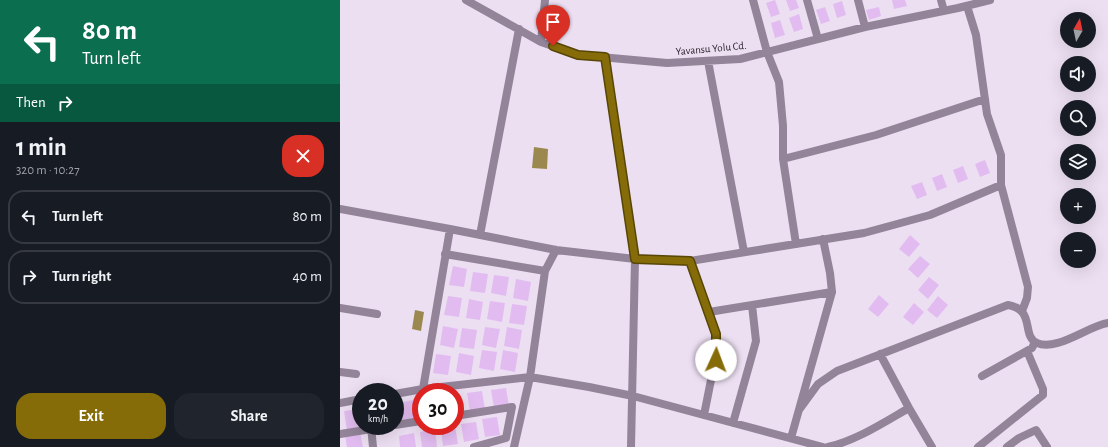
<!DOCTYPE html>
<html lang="en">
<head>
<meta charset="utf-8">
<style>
  body { margin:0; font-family:"Alegreya Sans",sans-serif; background:#20242c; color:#f1f3f6; height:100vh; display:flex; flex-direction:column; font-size:15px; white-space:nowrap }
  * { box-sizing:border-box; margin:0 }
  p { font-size:13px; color:#9ea1a6 }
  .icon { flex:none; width:22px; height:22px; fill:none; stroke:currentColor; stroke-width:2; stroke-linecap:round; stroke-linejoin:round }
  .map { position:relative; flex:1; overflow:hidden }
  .panel { display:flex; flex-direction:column; background:#171b24; width:340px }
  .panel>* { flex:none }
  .banner { background:#0b6e4f; color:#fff; overflow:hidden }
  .needle { width:26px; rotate:9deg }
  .controls { position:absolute; left:720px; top:12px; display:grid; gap:8px }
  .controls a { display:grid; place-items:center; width:36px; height:36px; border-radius:50%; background:#171b24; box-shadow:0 4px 16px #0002; font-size:20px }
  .speed { position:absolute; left:12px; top:383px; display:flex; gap:8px; font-size:20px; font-weight:700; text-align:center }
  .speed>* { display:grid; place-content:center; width:52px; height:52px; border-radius:50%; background:#171b24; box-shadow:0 4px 16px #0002; line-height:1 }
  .speed small { font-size:10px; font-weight:400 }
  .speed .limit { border:6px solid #d22; background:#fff; color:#111 }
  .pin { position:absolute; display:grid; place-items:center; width:34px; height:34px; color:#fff; margin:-41px -17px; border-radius:50% 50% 50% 0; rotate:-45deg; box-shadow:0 0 4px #0007 }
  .pin .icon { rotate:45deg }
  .me { position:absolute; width:44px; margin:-22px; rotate:2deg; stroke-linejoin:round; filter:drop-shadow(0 0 3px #0008) }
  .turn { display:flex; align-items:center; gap:14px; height:84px; padding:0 16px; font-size:18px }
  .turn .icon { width:52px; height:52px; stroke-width:2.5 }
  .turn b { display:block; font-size:28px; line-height:34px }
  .then { display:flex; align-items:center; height:38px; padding:0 16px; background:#0003; gap:8px; font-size:15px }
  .round { display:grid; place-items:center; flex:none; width:42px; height:42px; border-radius:16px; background:#20242c }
  .head { display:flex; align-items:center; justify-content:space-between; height:68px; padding:0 16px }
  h1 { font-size:24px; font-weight:600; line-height:30px }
  .button { display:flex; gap:8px; margin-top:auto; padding:8px 16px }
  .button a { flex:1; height:46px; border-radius:16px; background:#866c09; color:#fff; font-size:16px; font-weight:600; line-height:46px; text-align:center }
  .button a+a { background:#20242c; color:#f1f3f6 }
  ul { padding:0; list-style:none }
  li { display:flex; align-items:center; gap:12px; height:54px; margin:0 8px 6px; padding:0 8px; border:2px solid #363941; border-radius:16px }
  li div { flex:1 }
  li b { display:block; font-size:15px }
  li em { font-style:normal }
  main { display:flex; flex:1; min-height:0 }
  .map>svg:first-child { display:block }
  .water { fill:#9b884e }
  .building { fill:#e2bcf0 }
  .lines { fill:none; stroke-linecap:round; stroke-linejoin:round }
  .street { stroke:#938499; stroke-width:8 }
  .route-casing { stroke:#574606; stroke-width:10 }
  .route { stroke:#866c09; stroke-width:7 }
  .labels { text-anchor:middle; stroke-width:3; stroke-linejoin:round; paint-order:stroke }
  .street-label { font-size:11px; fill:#28232a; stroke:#ecdff2 }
</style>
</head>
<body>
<main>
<section class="panel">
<div class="banner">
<div class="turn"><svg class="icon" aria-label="left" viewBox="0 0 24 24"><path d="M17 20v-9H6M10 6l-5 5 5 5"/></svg><div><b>80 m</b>Turn left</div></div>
<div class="then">Then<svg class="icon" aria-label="right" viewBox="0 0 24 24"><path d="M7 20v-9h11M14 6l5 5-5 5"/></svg></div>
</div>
<div class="head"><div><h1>1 min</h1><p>320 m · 10:27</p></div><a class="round" style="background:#d93025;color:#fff"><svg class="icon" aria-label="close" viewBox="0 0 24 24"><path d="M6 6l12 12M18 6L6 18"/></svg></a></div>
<ul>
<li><svg class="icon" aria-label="left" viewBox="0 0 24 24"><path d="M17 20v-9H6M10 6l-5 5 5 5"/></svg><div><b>Turn left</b></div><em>80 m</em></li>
<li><svg class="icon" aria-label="right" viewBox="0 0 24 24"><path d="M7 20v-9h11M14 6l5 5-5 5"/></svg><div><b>Turn right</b></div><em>40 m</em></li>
</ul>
<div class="button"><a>Exit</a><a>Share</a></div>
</section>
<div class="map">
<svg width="768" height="447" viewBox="0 0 768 447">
  <rect width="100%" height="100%" fill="#ecdff2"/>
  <path class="water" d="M194,147l14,2 -1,20 -15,-1z
    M75,310l9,2 -3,19 -9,-2z"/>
  <path class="building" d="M435,0l5,14 -9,3 -5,-14z
    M446,0h10l3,8 -9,3z
    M552,0h13l2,6 -13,3z
    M502,1l4,14 -9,3 -4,-14z
    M485,7l5,14 -9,3 -5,-14z
    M539,7l2,9 -12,4 -3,-10z
    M459,14l4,15 -9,3 -5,-14z
    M440,20l5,15 -10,3 -4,-15z
    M645,160l5,13 -10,4 -5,-13z
    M623,166l5,13 -10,4 -5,-13z
    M602,174l5,13 -10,4 -5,-13z
    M582,182l5,13 -10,4 -6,-13z
    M570,235l10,9 -11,13 -10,-8z
    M580,256l10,8 -12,14 -10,-9z
    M113,266l14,3 -3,18 -15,-2z
    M133,272l15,2 -3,19 -15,-2z
    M154,275l15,2 -3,19 -15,-3z
    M589,277l10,8 -11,14 -10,-9z
    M176,279l15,3 -3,19 -15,-3z
    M539,295l10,9 -11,13 -10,-8z
    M108,296l14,2 -3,19 -15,-2z
    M598,296l10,9 -11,13 -10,-8z
    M129,299l14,3 -3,18 -14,-2z
    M150,301l15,2 -3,19 -15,-3z
    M574,303l10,9 -11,13 -10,-8z
    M172,304l15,2 -3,19 -15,-2z
    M103,326l15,3 -4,19 -14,-3z
    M145,327l15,2 -4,19 -14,-3z
    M167,327l15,3 -3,19 -15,-3z
    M122,328l15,2 -3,19 -15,-2z
    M142,350l15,2 -3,19 -15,-3z
    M163,350l15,3 -3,19 -15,-3z
    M119,353l15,3 -3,19 -15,-3z
    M96,354l15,2 -3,19 -15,-2z
    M166,388l3,18 -15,2 -3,-18z
    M142,391l3,18 -15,2 -3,-18z
    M119,394l3,18 -7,1v-18z
    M73,400l3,18 -16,2 -2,-17z
    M19,409l2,17 1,2 -15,3 -3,-20z
    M157,417l3,18 -15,2 -3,-18z
    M136,422l3,17 -15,3 -3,-18z
    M115,426l3,18 -15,2 -2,-17z
    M95,429l2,18h-15l-2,-15z
    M20,432l3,15h-16l-2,-12z
    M74,433l2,14h-16l-1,-11z"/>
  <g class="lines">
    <path class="street" d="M126,0l75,42 37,13 89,8 73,-4 125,-32 93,-19 32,-8
      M413,0l14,52 12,30 4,44v33l13,85
      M467,0l11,39
      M518,0l7,27
      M601,0l3,11
      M627,6l9,29 11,79 14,41v30l27,102 -1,11 -5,13
      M201,42l4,-42
      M265,57l30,202 -4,188
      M368,61l36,191
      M443,159l93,-24 109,-36
      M0,209l110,20
      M140,235l39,-206
      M105,254l100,17
      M350,261l26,73 -1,26 -11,55
      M0,308l37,6
      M369,312l123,-20
      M540,354l29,54 23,39
      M0,372l16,2
      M642,376l50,-28 3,-6
      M83,389l27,-160 106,21 79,9 55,2 174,-28 66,-18 71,-30
      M55,394l28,-5 107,-12 59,10 44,9 190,51
      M0,403l21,-4
      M459,410l19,-26 19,-13 171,-66c28,5 13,31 29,38 19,9 51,-17 71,-20
      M115,416l57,-9 -6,31 -32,9
      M393,423l23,-82 -4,-36
      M55,425l26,-4
      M31,426l2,21
      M0,434l50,-8
      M451,438l41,-146 -2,-19 -7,-34
      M174,447l16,-70 15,-106 11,-21
      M488,447c29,-7 55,-24 81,-39
      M638,447l65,-52v-6l-16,-38
      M667,447l12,-9 17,-8 11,17"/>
  </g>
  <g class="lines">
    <g class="route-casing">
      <path id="route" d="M213,46l25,9 27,2 30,202 55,2 26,73v26"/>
    </g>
    <use href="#route" class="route"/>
  </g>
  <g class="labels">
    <g class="street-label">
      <text transform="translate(371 48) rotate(-5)" y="4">Yavansu Yolu Cd.</text>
    </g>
  </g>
</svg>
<div class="controls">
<a><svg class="needle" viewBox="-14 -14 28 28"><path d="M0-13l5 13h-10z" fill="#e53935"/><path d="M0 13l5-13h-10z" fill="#9ea1a6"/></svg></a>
<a><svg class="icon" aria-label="sound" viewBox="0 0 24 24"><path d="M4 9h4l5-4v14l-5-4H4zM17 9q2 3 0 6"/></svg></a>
<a><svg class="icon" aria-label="search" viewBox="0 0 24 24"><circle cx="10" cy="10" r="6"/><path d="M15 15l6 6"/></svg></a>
<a><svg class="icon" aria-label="layers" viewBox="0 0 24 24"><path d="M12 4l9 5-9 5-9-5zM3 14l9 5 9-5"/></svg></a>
<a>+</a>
<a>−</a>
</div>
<div class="speed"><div>20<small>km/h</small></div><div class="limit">30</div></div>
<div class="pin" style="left:213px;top:46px;background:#d93025"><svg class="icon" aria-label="arrive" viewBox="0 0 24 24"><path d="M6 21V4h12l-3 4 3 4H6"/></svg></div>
<svg class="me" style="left:376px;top:360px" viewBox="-20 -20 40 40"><circle r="19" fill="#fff"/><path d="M0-13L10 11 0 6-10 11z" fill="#866c09"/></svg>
</div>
</main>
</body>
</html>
